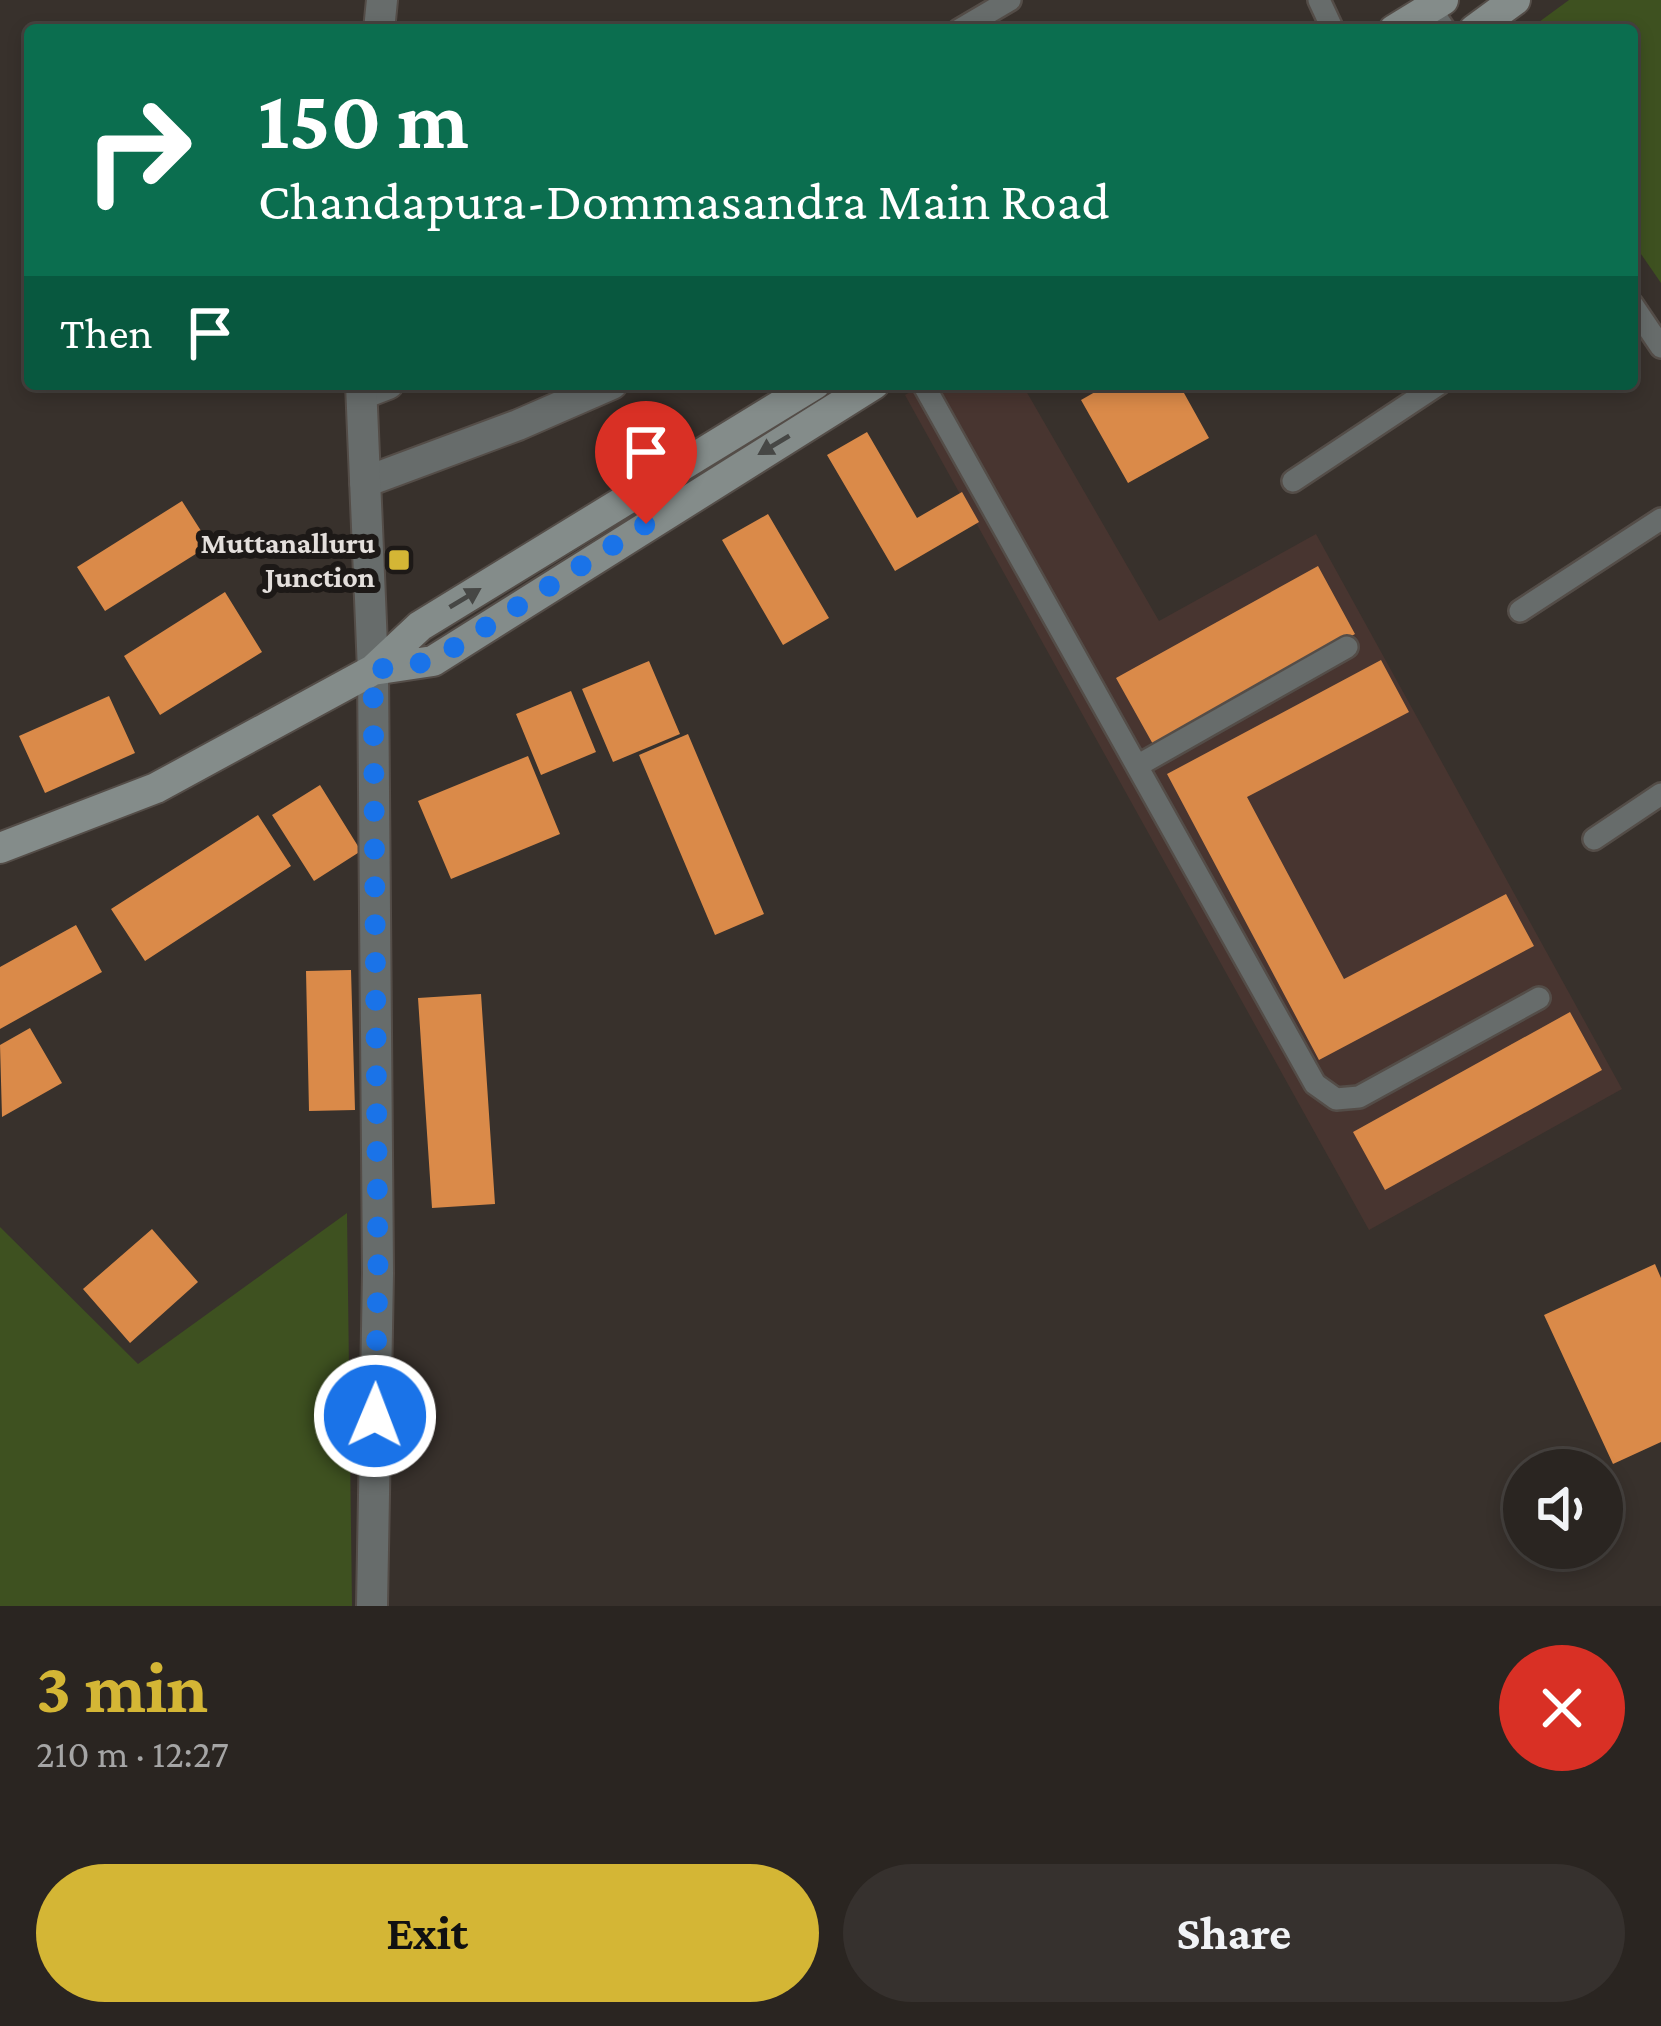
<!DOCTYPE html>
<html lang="en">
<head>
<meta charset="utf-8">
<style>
  body { margin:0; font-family:"Crimson Pro",serif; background:#36312e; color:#f1f3f6; height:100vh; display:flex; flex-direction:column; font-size:45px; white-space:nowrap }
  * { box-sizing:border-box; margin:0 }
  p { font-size:39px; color:#a5a5a5 }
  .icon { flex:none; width:66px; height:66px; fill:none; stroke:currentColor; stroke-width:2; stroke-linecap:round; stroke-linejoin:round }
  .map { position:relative; height:1606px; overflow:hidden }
  .sheet { display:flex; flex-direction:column; background:#2a2521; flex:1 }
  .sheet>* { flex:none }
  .banner { position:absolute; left:24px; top:24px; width:1614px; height:366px; border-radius:12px; box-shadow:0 6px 18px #0003,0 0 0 3px #46423f; background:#0b6e4f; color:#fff; overflow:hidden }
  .fabs { position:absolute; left:1503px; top:1449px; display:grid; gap:24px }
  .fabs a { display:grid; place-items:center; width:120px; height:120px; border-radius:50%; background:#2a2521; box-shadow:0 6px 18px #0003,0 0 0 3px #46423f; font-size:60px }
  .pin { position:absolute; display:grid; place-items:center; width:102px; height:102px; color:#fff; margin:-123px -51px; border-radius:50% 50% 50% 0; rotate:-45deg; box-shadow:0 0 12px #0007 }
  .pin .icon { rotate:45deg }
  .me { position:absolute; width:132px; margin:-66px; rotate:1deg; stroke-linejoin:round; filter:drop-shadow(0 0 9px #0008) }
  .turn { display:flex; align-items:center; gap:42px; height:252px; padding:0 36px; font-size:54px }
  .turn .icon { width:156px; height:156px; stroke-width:2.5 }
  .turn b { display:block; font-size:84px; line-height:102px }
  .then { display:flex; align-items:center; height:114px; padding:0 36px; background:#0003; gap:24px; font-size:45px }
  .round { display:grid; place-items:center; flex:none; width:126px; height:126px; border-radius:63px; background:#36312e }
  .overview { display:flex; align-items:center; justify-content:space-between; height:204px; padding:0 36px }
  h1 { font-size:72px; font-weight:700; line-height:90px; color:#d4b635 }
  .button { display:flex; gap:24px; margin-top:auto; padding:24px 36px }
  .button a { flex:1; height:138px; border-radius:72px; background:#d4b635; color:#111; font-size:48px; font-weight:700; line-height:138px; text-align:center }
  .button a+a { background:#36312e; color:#f1f3f6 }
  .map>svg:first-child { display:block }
  .education { fill:#483530 }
  .green { fill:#3e5120 }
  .building { fill:#da8a49 }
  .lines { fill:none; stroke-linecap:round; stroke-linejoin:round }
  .service-casing { stroke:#544d48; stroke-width:26 }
  .minor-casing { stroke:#544d48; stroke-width:34 }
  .tertiary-casing { stroke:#544d48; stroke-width:34 }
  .secondary-casing { stroke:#544d48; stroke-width:34 }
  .service { stroke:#676c6b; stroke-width:21 }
  .minor { stroke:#676c6b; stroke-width:30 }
  .tertiary { stroke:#676c6b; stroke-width:30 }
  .secondary { stroke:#848c8a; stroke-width:30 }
  .oneway { fill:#464745 }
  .route { stroke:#1a73e8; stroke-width:21; stroke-dasharray:0 37.8 }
  .poi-dot { fill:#d4b635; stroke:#1d1917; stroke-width:4.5 }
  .labels { text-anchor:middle; stroke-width:12; stroke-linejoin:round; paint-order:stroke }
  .poi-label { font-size:30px; font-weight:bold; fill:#e4dfdc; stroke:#1d1917; text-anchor:end }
</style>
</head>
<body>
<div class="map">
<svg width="1661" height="1606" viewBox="0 0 1661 1606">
  <rect width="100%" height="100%" fill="#38312c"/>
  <path class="education" d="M924,384h98l137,237 157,-87 306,555 -253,141 -464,-835z"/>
  <path class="green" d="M1569,0h92v283l-29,-42v-211h-104z
    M347,1213l5,393h-352v-379l138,137z"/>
  <path class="building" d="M1109,384h70l30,54 -81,45 -47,-83z
    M867,432l50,86 45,-26 17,30 -84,49 -68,-116z
    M182,501l28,44 -105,66 -28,-44z
    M768,514l61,104 -46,27 -61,-105z
    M1318,566l37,68 -201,112 -38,-68z
    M225,592l37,60 -102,63 -36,-59z
    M1381,660l28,52 -162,85 97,182 162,-85 28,52 -215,114 -152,-286z
    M649,661l31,73 -67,28 -31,-73z
    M571,691l25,61 -55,23 -25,-61z
    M109,696l26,57 -90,40 -26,-57z
    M688,734l76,180 -49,21 -76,-180z
    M528,756l32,78 -109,45 -33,-78z
    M320,785l41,66 -47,30 -42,-66z
    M258,815l33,51 -146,95 -34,-52z
    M76,925l26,47 -102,57v-62z
    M351,970l4,140 -46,1 -3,-140z
    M481,994l14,210 -63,4 -14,-210z
    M1570,1012l32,58 -217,120 -32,-58z
    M30,1028l32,55 -60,34 -2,-72z
    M152,1229l46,53 -68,61 -47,-54z
    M1655,1264l6,14v164l-48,22 -69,-149z"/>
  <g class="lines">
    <g class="service-casing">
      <path id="service" d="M1319,0l14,30
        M1430,8l15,22
        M959,30l51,-30
        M1632,304l29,43
        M923,384l392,700 21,15 23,-2 180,-99
        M1293,481l146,-97
        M1520,611l141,-92
        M1137,766l210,-119
        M1594,839l67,-45"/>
    </g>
    <g class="minor-casing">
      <path id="minor" d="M362,394l26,-10
        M365,482l153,-57 94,-41"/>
    </g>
    <g class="tertiary-casing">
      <path id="tertiary" d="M379,30l3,-30
        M361,384l12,286 5,603 -6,333"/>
    </g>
    <g class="secondary-casing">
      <path id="secondary" d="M1394,30l49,-30
        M1474,30l41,-30
        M373,670l60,-9 441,-277
        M0,848l156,-60 217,-118 47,-44 395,-242"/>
    </g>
    <use href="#service" class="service"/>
    <use href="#minor" class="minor"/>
    <use href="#tertiary" class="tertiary"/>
    <use href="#secondary" class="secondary"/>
  </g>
  <defs><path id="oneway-solid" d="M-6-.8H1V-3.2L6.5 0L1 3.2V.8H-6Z" transform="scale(3)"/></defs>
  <g class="oneway">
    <use href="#oneway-solid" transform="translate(774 445) rotate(149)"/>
    <use href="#oneway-solid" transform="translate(465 598) rotate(-31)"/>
  </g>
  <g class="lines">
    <path class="route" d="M375,1416l3,-143 -5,-603 60,-9 213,-137"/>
  </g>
  <rect class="poi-dot" x="387" y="548" width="24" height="24" rx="6"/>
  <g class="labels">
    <g class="poi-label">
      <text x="375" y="553">Muttanalluru<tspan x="375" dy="34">Junction</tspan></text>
    </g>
  </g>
</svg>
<div class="fabs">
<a><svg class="icon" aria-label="sound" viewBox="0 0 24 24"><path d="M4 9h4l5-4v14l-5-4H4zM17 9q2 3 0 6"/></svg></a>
</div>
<div class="pin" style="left:646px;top:524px;background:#d93025"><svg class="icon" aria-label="arrive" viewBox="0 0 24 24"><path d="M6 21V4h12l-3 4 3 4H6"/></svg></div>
<svg class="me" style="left:375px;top:1416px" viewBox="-20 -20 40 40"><circle r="17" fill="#1a73e8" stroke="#fff" stroke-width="3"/><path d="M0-11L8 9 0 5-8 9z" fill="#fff"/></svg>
<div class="banner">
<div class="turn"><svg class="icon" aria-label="right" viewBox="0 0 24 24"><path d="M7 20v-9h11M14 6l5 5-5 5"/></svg><div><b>150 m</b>Chandapura-Dommasandra Main Road</div></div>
<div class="then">Then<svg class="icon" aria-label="arrive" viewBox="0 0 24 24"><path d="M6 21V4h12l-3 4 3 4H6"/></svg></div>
</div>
</div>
<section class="sheet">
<div class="overview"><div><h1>3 min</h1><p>210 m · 12:27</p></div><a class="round" style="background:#d93025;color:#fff"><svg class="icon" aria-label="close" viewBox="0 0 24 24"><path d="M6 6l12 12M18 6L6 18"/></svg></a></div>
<div class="button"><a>Exit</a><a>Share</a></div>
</section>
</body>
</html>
